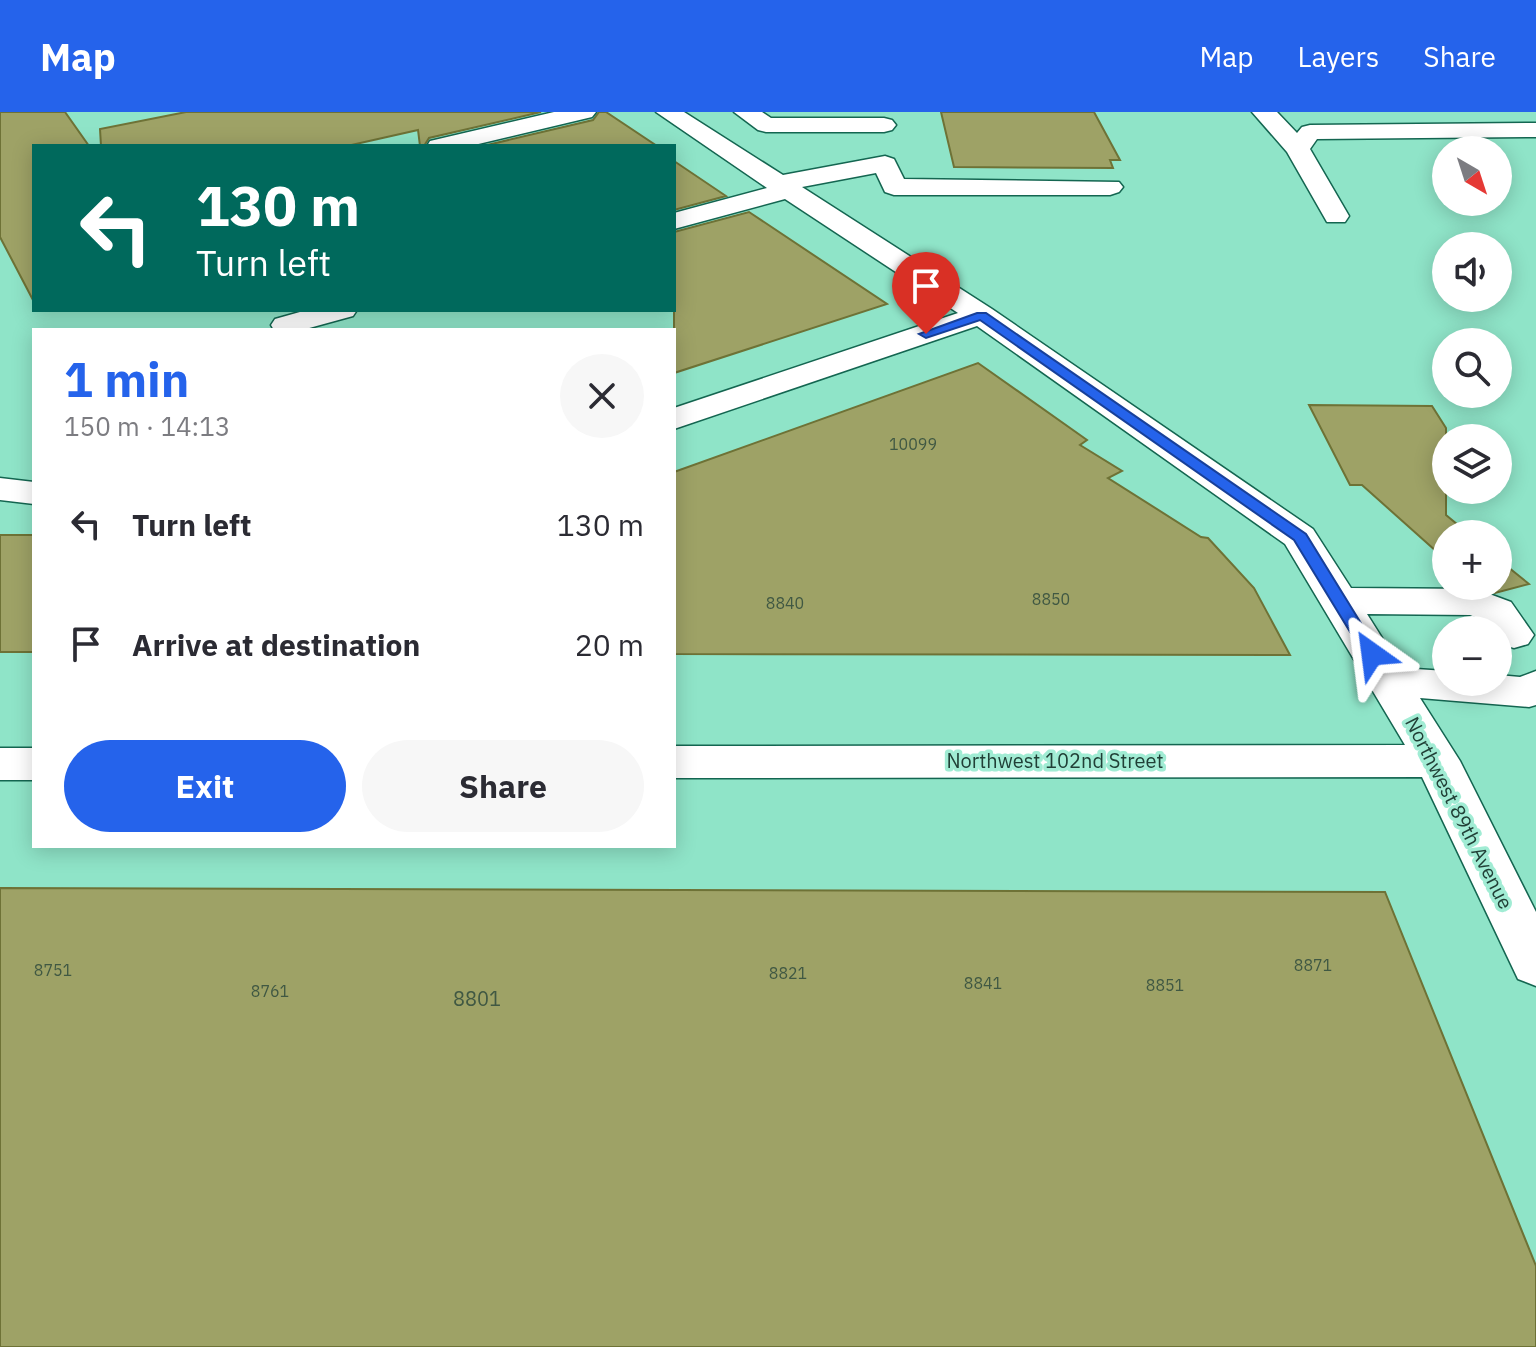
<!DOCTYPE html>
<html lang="en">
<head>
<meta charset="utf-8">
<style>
  body { margin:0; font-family:"IBM Plex Sans",sans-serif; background:#f7f7f7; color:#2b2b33; height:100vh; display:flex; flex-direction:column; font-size:30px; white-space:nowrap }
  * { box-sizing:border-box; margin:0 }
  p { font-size:26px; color:#7c7c81 }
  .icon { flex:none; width:44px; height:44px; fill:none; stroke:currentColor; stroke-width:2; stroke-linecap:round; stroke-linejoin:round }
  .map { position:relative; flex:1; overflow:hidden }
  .sheet { position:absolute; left:32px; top:216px; width:644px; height:520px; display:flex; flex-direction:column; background:#fff; border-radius:0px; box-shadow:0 4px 20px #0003 }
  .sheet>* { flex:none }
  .guide { position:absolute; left:32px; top:32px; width:644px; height:168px; border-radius:0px; box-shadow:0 4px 20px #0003; background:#00695c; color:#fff; overflow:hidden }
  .needle { width:52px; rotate:141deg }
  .fabs { position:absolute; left:1432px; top:24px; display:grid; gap:16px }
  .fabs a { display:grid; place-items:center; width:80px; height:80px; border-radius:50%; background:#fff; box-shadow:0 4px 20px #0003; font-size:40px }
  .pin { position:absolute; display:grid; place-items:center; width:68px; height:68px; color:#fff; margin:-82px -34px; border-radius:50% 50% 50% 0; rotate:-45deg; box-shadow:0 0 8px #0007 }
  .pin .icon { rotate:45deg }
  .me { position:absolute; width:88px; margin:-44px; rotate:329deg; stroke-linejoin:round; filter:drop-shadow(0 0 6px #0008) }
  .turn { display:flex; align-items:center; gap:28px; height:168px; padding:0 32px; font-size:36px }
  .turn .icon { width:104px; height:104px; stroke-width:2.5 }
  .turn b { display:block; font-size:56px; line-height:68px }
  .round { display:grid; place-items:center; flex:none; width:84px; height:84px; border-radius:42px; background:#f7f7f7 }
  .summary { display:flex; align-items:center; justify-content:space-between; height:136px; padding:0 32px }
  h1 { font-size:48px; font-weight:700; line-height:60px; color:#2563eb }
  .primary-button { display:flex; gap:16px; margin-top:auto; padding:16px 32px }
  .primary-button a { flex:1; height:92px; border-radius:48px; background:#2563eb; color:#fff; font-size:32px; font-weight:700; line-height:92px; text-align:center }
  .primary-button a+a { background:#f7f7f7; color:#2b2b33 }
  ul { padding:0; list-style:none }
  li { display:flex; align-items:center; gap:24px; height:120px; padding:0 32px }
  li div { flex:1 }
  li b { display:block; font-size:30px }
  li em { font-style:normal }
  header { display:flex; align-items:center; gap:48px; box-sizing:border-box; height:112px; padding:0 40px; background:#2563eb; color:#fff }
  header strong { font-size:38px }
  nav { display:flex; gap:44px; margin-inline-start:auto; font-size:28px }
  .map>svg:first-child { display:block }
  .built { fill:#8fe4c8; fill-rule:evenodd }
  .building { fill:#9ea266; stroke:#6e7236; stroke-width:2 }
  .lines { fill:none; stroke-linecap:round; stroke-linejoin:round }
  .minor-casing { stroke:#146651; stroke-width:3 }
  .minor { fill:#fff; fill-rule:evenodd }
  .route { fill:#2563eb; stroke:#184099; stroke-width:2 }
  .labels { text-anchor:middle; stroke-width:7; stroke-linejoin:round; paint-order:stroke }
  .number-label { font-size:16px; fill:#405843 }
  .street-label { font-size:20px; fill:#214037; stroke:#a1ecd4 }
  .near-number-label { font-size:20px; fill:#405843 }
</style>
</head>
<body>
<header>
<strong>Map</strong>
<nav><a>Map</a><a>Layers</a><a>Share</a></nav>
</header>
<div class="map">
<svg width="1536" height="1235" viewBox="0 0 1536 1235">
  <rect width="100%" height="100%" fill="#a1ecd4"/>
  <path class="built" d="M0,0h1536v1235h-1536zM34,34h640v164h-640zM1446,38h52v52h-52zM1446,134h52v52h-52zM34,218h640v516h-640zM1446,230h52v52h-52zM1446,326h52v52h-52zM1446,422h52v52h-52zM1446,518h52v52h-52z"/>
  <path class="building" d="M0,0h65l24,34h-55v156l-34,-65z
    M186,0h355l-112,26 -5,8h-4l-2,-16 -71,16h-246l-1,-17z
    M599,0h7l51,34h-174l110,-26z
    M941,0h153l26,48h-10l3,8 -159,-1z
    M674,49l52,35 -52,14z
    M749,100l138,92 -213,69v-141z
    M978,251l109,77 -7,5 42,26 -14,7 93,59 7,1 46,50 36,67 -616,-1v-182z
    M1309,293l123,1 14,22v87l23,19h-23v26l-84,-75h-12z
    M0,423h34v117h-34z
    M1498,447l31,25 -34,9 -19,-7h22z
    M0,776l1385,4 151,374v81h-1536z"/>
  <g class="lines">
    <g class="minor-casing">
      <path id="minor" d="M554,0h42l-4,5 -122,29h-43l3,-5z
        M656,0h28l99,63 102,-19 9,3 10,20 215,3 4,5 -4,5 -9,3h-216l-9,-3 -9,-19 -74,14 190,122 321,220 38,59 125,1 35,13 23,33 -6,9 -14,4 -14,-4 -2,-14h-8l-7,-10 -13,-5 -103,-1 34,54 45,3v11h52v-7l22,2 16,-6v34l-7,2 -109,-9 40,63 76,151v74l-18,-7 -96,-202 -748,1v-32l731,-1 -120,-201 -308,-218 -303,103v-21l284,-95 -173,-114 -111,30v-16l93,-25z
        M734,0h28l9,6h113l8,2 4,5 -4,5 -8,2h-118l-8,-2z
        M1252,0h25l20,21 5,-6 8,-2 226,-2v14l-219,2 -7,10 39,67 -4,6h-18l-40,-70z
        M307,198h50l-4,6 -51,14h-28l-3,-5 4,-6z
        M0,366l34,4v22l-34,-4z
        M0,636h34v32h-34z"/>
    </g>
    <use href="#minor" class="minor"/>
  </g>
  <path class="route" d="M977,201h9l320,221 74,120 -2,4h-12l-72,-118 -314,-220 -54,18 -7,-4z"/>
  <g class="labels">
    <g class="number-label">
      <text x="913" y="338">10099</text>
      <text x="1051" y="493">8850</text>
      <text x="785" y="497">8840</text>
      <text x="1313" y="859">8871</text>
      <text x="53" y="864">8751</text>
      <text x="788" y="867">8821</text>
      <text x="983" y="877">8841</text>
      <text x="1165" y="879">8851</text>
      <text x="270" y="885">8761</text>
    </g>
    <g class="street-label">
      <text x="1055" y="656">Northwest 102nd Street</text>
      <text transform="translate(1459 701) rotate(63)" y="7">Northwest 89th Avenue</text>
    </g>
    <g class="near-number-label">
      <text x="477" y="894">8801</text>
    </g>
  </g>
</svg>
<div class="fabs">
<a><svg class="needle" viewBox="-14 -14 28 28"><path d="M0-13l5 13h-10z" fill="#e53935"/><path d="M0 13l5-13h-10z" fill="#7c7c81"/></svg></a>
<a><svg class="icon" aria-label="sound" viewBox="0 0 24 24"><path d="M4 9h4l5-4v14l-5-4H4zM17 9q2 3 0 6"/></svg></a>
<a><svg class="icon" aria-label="search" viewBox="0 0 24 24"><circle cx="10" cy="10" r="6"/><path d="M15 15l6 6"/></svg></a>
<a><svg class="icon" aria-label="layers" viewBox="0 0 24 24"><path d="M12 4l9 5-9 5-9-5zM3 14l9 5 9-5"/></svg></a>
<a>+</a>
<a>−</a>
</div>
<div class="pin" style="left:926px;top:222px;background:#d93025"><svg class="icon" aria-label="arrive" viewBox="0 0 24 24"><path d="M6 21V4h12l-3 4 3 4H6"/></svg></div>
<svg class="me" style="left:1372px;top:542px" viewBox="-20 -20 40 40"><path d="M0-17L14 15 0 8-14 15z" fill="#2563eb" stroke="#fff" stroke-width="4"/></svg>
<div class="guide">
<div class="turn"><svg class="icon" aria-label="left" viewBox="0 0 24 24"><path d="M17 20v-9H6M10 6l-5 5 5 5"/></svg><div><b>130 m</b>Turn left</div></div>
</div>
<section class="sheet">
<div class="summary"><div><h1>1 min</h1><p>150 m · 14:13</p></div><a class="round"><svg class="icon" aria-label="close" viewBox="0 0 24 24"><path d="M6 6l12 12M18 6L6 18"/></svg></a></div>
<ul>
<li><svg class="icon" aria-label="left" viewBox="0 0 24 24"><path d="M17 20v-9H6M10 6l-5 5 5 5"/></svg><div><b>Turn left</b></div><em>130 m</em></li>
<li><svg class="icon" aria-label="arrive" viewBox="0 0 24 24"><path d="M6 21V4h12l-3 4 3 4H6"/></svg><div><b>Arrive at destination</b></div><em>20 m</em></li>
</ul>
<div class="primary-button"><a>Exit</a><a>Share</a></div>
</section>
</div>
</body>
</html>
